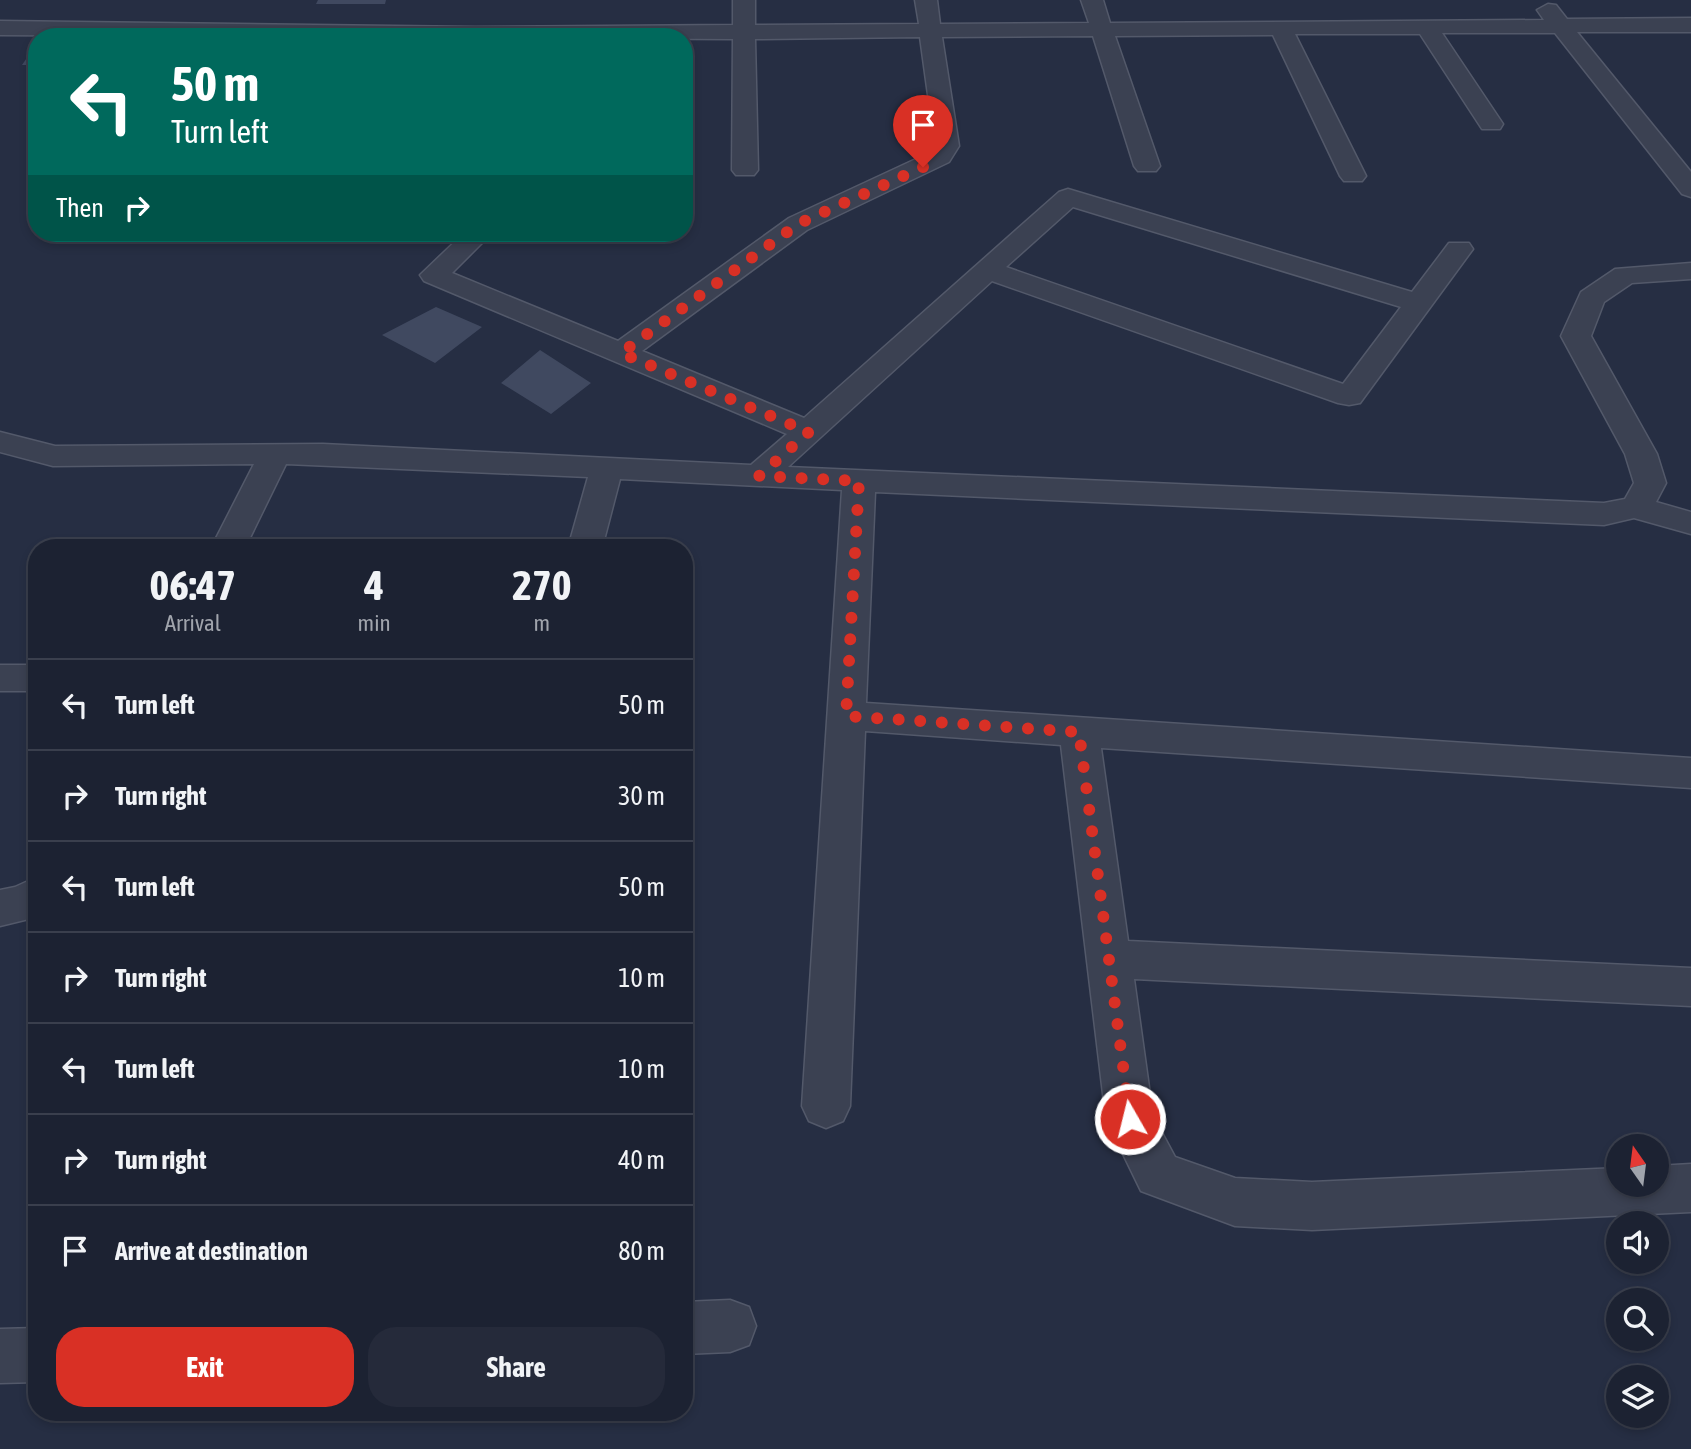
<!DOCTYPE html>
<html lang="en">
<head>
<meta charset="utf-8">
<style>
  body { margin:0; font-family:"Asap Condensed",sans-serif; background:#252a3a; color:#f1f3f6; height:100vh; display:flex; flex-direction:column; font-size:26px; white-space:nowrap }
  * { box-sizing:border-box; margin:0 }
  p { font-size:23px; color:#a0a4ac }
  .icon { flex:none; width:38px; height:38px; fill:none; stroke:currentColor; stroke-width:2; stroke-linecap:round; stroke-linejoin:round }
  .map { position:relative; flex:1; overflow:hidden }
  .panel { position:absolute; left:28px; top:539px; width:665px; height:882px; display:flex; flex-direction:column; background:#1c2232; border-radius:28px; box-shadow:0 4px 10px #0003,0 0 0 2px #3a3f4d }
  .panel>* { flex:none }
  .banner { position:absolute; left:28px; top:28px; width:665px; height:214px; border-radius:28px; box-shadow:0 4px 10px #0003,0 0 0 2px #3a3f4d; background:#00695c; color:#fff; overflow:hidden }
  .needle { width:46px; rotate:346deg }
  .fabs { position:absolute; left:1606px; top:1134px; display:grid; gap:14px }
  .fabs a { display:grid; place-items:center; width:63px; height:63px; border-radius:50%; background:#1c2232; box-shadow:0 4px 10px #0003,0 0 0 2px #3a3f4d; font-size:35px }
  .pin { position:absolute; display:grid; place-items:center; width:60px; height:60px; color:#fff; margin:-72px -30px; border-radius:50% 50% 50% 0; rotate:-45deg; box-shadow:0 0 7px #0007 }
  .pin .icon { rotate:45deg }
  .me { position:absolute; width:77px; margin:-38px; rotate:352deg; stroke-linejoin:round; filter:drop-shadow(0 0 5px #0008) }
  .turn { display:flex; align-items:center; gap:24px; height:147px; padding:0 28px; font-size:32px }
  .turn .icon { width:91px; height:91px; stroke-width:2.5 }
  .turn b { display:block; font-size:49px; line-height:60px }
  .then { display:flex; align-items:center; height:66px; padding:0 28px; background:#0003; gap:14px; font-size:26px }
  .eta { display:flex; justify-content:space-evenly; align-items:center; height:119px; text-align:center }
  .eta b { font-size:42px; font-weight:700; line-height:49px }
  .action { display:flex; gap:14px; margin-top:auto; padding:14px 28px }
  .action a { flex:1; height:80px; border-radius:28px; background:#d93025; color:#fff; font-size:28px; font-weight:700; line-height:80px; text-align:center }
  .action a+a { background:#252a3a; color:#f1f3f6 }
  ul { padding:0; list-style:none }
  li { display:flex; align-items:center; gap:21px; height:91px; padding:0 28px; border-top:2px solid #3a3f4d }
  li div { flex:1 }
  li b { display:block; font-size:26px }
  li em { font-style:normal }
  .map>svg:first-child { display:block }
  .building { fill:#404960 }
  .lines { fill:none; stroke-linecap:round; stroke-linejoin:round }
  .street-casing { stroke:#53596a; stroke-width:3 }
  .street { fill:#3b4152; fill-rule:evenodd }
  .route { stroke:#d93025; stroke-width:12; stroke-dasharray:0 21.6 }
</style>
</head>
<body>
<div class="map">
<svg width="1691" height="1449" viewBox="0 0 1691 1449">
  <rect width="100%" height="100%" fill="#262e43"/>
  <path class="building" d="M318,0h68l-1,4h-69z
    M37,43v22h-15z
    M436,307l46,20 -47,36 -53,-28z
    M540,350l51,33 -40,31 -50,-31z"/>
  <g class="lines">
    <g class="street-casing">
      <path id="street" d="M733,0h22v25l164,-1 -4,-24h22l3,24 149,-1 -8,-23h22l7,23 434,-3 -7,-10 11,-6 8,1 11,14 124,-1v14h-114l114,140v25l-9,-3 -127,-161h-113l61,91 -3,5h-18l-62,-95h-125l71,142 -4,5h-18l-4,-5 -67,-141 -158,1 45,130 -4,5h-18l-4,-5 -41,-130 -151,1 17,109 -10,16 -142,68 -165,121 162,67 255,-226 9,-3 344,103 37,-49h20l4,6 -113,154 -11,2 -11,-2 -346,-122 -204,186 816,36 21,-4 9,-16 -9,-29 -64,-118 20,-44 34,-23 76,-6v16l-59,4 -28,19 -13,34 66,118 9,29 -10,19 35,10v22l-57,-16 -30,7 -729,-33 -9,211 825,55v30l-590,-40 27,193 563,27v38l-557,-27 19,137 22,41 60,21 77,4 307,-14v17h38v-19l34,-2v48l-379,18 -77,-4 -94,-35 -35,-72 -45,-374 -196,-14 -15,375 -7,15 -17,7 -17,-7 -7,-15 40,-616 -222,-11 -18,69h-34l20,-71 -302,-13 -41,84h-34l43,-84 -201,2 -53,-14v-20l55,14 268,-2 428,21 36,-31 -363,-153 -4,-6 44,-42h28l-40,40 166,68 171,-123 142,-66 4,-6 -15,-109 -165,2 3,131 -4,5h-18l-4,-5 1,-131 -733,-4v-14l475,6 258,-2zM1073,207l328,100 -58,77 -337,-117z
        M0,665h37v26h-37z
        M37,877v40l-37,9v-36l15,-3z
        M730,1300l19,7 7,19 -7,19 -19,7 -46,2v-52z
        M37,1328v54l-37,1v-54z"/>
    </g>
    <use href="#street" class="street"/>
  </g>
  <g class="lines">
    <path class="route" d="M923,167l-125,57 -177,129 188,79 -50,44 100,5 -13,235 233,16 51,387"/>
  </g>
</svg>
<div class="fabs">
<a><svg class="needle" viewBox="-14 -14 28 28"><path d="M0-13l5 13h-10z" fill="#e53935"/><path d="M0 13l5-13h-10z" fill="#a0a4ac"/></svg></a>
<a><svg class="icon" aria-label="sound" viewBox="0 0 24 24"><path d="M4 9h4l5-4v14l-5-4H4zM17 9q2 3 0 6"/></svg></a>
<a><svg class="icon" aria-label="search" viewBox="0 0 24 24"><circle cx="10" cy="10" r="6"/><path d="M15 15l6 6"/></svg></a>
<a><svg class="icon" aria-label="layers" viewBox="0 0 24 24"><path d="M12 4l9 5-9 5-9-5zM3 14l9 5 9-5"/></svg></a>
</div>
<div class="pin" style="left:923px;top:167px;background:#d93025"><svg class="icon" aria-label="arrive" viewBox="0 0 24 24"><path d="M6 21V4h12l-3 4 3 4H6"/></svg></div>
<svg class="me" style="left:1130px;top:1119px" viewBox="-20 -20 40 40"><circle r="17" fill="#d93025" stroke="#fff" stroke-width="3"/><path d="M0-11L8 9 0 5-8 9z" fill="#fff"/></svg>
<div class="banner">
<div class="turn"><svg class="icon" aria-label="left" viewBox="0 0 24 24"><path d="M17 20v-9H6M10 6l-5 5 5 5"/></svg><div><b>50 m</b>Turn left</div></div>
<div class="then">Then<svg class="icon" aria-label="right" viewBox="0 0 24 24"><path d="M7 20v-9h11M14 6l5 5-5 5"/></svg></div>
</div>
<section class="panel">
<div class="eta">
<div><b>06:47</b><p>Arrival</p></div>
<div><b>4</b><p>min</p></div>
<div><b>270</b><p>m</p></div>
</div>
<ul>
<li><svg class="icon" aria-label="left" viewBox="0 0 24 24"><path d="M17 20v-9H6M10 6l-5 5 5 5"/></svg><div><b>Turn left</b></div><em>50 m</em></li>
<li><svg class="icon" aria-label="right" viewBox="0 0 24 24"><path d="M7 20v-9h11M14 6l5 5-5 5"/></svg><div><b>Turn right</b></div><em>30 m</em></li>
<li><svg class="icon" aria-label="left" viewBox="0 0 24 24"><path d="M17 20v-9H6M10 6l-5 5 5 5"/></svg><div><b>Turn left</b></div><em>50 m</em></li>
<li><svg class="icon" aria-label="right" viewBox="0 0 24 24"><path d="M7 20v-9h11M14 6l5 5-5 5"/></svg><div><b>Turn right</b></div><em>10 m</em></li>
<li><svg class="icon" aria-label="left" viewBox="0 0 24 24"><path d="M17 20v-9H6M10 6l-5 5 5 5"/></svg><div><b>Turn left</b></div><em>10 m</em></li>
<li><svg class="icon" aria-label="right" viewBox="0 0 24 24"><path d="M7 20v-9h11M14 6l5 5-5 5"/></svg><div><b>Turn right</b></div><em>40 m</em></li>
<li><svg class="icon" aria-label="arrive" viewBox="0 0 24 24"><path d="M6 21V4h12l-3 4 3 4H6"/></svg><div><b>Arrive at destination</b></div><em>80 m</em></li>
</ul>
<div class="action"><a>Exit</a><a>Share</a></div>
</section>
</div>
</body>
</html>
